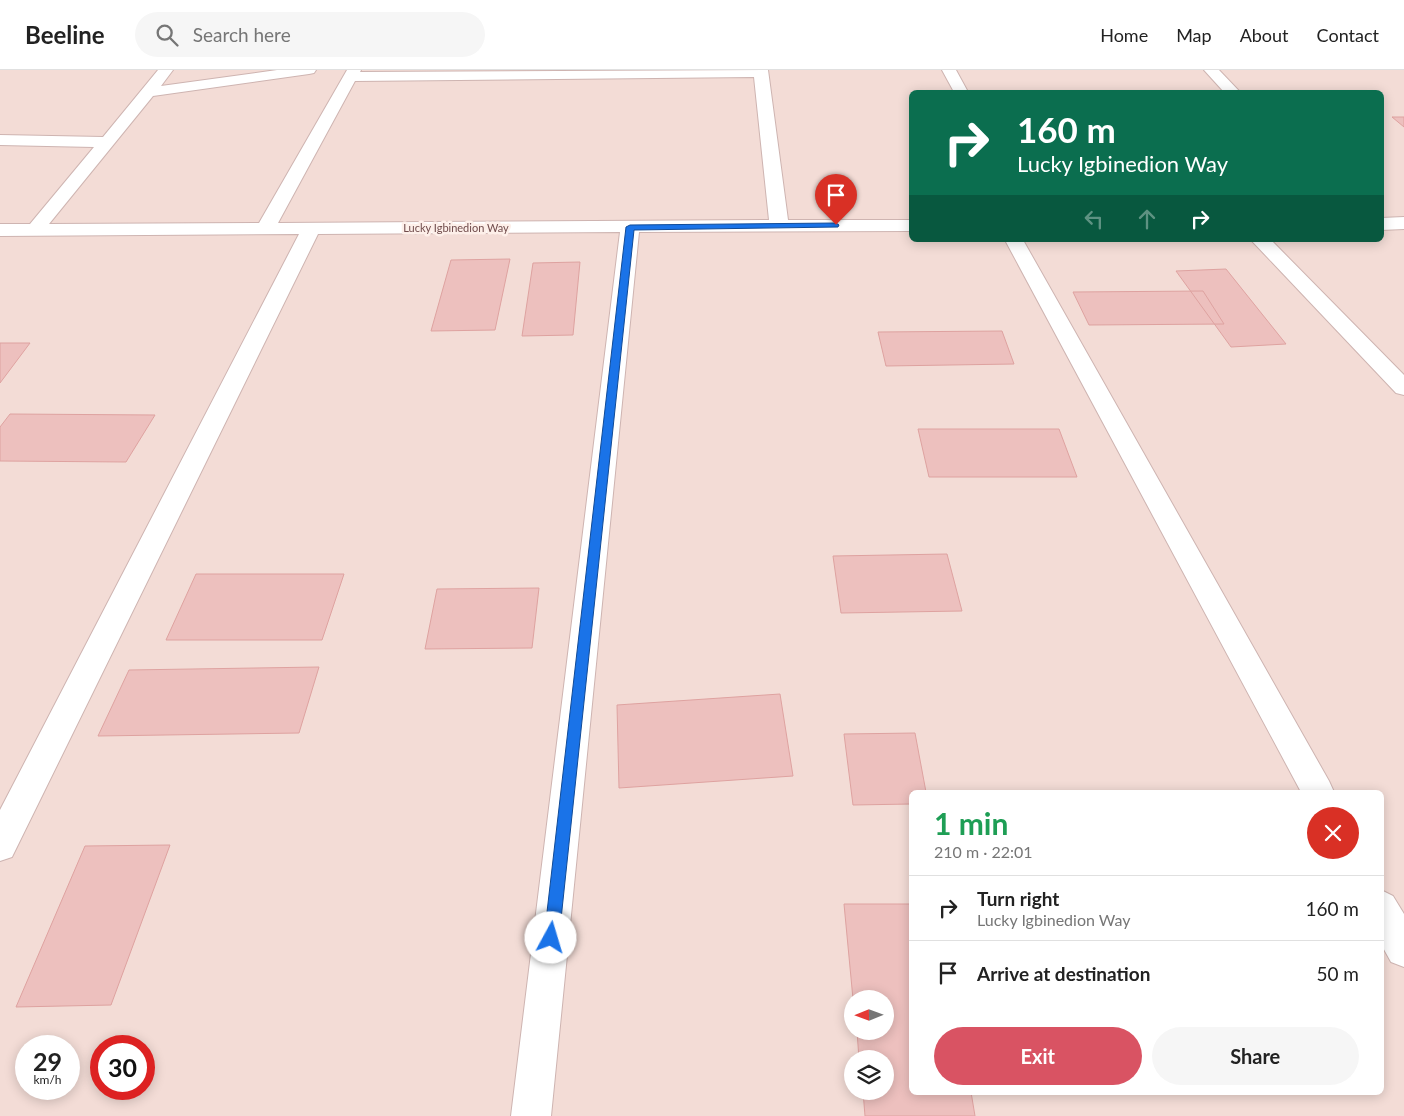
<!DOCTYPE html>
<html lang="en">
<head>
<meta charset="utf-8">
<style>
  body { margin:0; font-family:Lato,sans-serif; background:#f6f6f6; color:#222; height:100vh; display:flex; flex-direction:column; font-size:19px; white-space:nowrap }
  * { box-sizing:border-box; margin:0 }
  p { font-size:16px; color:#767676 }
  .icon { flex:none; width:28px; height:28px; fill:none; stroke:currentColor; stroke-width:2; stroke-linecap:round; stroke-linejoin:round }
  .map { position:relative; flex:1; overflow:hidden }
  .sheet { position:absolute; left:909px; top:720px; width:475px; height:305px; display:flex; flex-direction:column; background:#fff; border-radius:8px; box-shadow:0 2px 12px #0003 }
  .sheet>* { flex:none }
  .banner { position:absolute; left:909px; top:20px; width:475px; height:152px; border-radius:8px; box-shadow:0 2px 12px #0003; background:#0b6e4f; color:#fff; overflow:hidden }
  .needle { width:32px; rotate:269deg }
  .buttons { position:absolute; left:844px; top:920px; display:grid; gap:10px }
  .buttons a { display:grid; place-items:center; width:50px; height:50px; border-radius:50%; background:#fff; box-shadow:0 2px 12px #0003; font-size:25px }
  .speed { position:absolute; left:15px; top:965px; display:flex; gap:10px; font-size:25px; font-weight:700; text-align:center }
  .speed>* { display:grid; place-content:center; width:65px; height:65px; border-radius:50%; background:#fff; box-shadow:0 2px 12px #0003; line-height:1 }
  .speed small { font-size:12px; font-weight:400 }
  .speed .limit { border:8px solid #d22; background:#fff; color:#111 }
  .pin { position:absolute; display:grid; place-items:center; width:42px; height:42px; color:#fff; margin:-51px -21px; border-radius:50% 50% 50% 0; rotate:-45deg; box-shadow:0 0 5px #0007 }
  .pin .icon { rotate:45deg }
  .me { position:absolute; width:55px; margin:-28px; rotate:6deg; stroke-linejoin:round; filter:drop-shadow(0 0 4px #0008) }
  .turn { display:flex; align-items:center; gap:18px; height:105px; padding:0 25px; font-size:22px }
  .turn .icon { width:65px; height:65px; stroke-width:2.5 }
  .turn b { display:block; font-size:35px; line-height:42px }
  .lanes { display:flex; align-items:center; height:48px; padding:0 25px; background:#0003; justify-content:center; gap:25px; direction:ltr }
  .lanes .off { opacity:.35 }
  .round { display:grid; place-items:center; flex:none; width:52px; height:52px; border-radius:26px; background:#f6f6f6 }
  .summary { display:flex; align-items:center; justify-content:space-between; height:85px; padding:0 25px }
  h1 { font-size:30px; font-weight:700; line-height:38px; color:#1e9e55 }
  .primary-button { display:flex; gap:10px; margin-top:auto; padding:10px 25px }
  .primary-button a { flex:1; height:58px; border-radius:30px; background:#d95363; color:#fff; font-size:20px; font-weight:700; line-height:58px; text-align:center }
  .primary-button a+a { background:#f6f6f6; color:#222 }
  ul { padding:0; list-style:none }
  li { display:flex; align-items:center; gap:15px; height:65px; padding:0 25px; border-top:1px solid #e0e0e0 }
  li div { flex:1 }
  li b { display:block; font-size:19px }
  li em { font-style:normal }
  header { display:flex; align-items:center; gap:30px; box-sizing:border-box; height:70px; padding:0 25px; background:#fff; border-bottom:1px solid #e0e0e0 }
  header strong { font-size:24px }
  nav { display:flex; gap:28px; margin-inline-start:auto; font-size:18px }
  .search { width:350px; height:45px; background:#f6f6f6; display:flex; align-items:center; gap:12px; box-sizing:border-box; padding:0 18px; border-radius:28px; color:#767676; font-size:19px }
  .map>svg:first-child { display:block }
  .residential { fill:#f3dcd6; fill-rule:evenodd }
  .building { fill:#edc0be; stroke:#dea2a0 }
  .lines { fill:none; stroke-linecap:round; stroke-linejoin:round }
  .minor-casing { stroke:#ceb4b1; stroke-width:2 }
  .minor { fill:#fff; fill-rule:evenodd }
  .route { fill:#1a73e8; stroke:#114b97 }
  .labels { text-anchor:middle; stroke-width:5; stroke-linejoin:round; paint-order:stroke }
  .far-street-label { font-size:11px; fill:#704c4c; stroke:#fdefe9 }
</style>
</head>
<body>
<header>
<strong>Beeline</strong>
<div class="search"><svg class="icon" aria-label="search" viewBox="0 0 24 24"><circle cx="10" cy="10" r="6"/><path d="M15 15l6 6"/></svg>Search here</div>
<nav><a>Home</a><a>Map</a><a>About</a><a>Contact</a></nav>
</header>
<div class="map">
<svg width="1404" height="1046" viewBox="0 0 1404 1046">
  <rect width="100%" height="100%" fill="#faeae4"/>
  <path class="residential" d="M0,0h1404v1046h-1404zM911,22h470v148h-470zM911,722h470v300h-470zM852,929h33v32h-33zM26,976h43v43h-43zM101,976h43v43h-43zM852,989h33v32h-33z"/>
  <path class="building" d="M1392,47h12v10z
    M510,189l-15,71 -64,1 20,-71z
    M580,192l-7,73 -51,1 11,-73z
    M1226,199l60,75 -55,3 -55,-76z
    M1203,221l21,33 -135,1 -16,-33z
    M1002,261l12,33 -128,2 -8,-34z
    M0,273h30l-30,40z
    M10,344l145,1 -29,47 -126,-1v-34z
    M918,359h141l18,48h-148z
    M947,484l15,57 -121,2 -8,-57z
    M196,504h148l-22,66h-156z
    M539,518l-7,60 -107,1 12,-60z
    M319,597l-20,66 -201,3 31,-66z
    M780,624l13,82 -174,12 -2,-83z
    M915,663l11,59h-15v12l-58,1 -9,-71z
    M170,775l-59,160 -95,2 69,-161z
    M844,834h67v188h60l4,24h-110l-2,-25h22v-32h-26l-2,-28h28v-32h-32z"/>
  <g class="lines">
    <g class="minor-casing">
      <path id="minor" d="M158,0h15l-12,16 116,-16h39l-2,3 -5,1 -156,22 -104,128 210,-1 88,-153h14l-1,2 408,-2 20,150h123v11l-272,1 -88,884h-40l109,-884 -302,2 -306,623 -12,4v-51l299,-576 -299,2v-12h30l64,-77 -94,-2v-10l103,2zM754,7l15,143 -491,3 77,-142z
        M942,0h14l12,22h-14z
        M1204,0h15l21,22h-16z
        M1404,147v12l-23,1v-12z
        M1005,170h18l306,541 5,11h-33z
        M1251,170h20l133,135v20l-8,-2z
        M1381,820l12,6 11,18v53l-13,-5 -10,-18z"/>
    </g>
    <use href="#minor" class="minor"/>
  </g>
  <path class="route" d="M836,153l3,2 -1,2 -204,3 -75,708 -3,6 -5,2 -5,-2 -2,-6 82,-711 4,-2z"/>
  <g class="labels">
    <g class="far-street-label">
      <text x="456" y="162">Lucky Igbinedion Way</text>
    </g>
  </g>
</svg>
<div class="buttons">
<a><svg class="needle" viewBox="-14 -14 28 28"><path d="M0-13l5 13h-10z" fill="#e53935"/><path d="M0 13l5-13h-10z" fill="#767676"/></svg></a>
<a><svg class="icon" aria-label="layers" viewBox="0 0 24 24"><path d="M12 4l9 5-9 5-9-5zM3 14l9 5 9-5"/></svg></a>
</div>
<div class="speed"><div>29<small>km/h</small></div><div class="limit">30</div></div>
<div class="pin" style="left:836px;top:155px;background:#d93025"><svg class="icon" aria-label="arrive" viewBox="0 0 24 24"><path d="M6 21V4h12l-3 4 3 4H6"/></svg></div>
<svg class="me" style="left:551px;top:868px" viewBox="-20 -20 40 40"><circle r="19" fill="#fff"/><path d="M0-13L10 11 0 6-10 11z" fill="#1a73e8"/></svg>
<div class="banner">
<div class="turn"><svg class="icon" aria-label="right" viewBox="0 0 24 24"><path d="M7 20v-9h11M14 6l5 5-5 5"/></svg><div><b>160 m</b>Lucky Igbinedion Way</div></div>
<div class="lanes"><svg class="icon off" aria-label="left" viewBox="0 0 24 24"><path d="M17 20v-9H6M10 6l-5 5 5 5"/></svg><svg class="icon off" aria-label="ahead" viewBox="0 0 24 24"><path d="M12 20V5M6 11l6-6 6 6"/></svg><svg class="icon" aria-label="right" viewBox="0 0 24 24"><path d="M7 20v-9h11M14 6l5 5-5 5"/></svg></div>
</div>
<section class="sheet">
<div class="summary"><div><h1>1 min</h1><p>210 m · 22:01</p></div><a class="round" style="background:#d93025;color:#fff"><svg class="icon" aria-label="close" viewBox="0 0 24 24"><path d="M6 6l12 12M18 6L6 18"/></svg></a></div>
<ul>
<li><svg class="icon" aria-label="right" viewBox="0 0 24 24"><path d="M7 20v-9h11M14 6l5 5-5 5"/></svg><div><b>Turn right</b><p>Lucky Igbinedion Way</p></div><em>160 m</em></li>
<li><svg class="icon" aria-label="arrive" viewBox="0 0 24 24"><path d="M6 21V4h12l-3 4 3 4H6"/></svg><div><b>Arrive at destination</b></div><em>50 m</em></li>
</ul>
<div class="primary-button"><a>Exit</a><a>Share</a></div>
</section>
</div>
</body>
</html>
